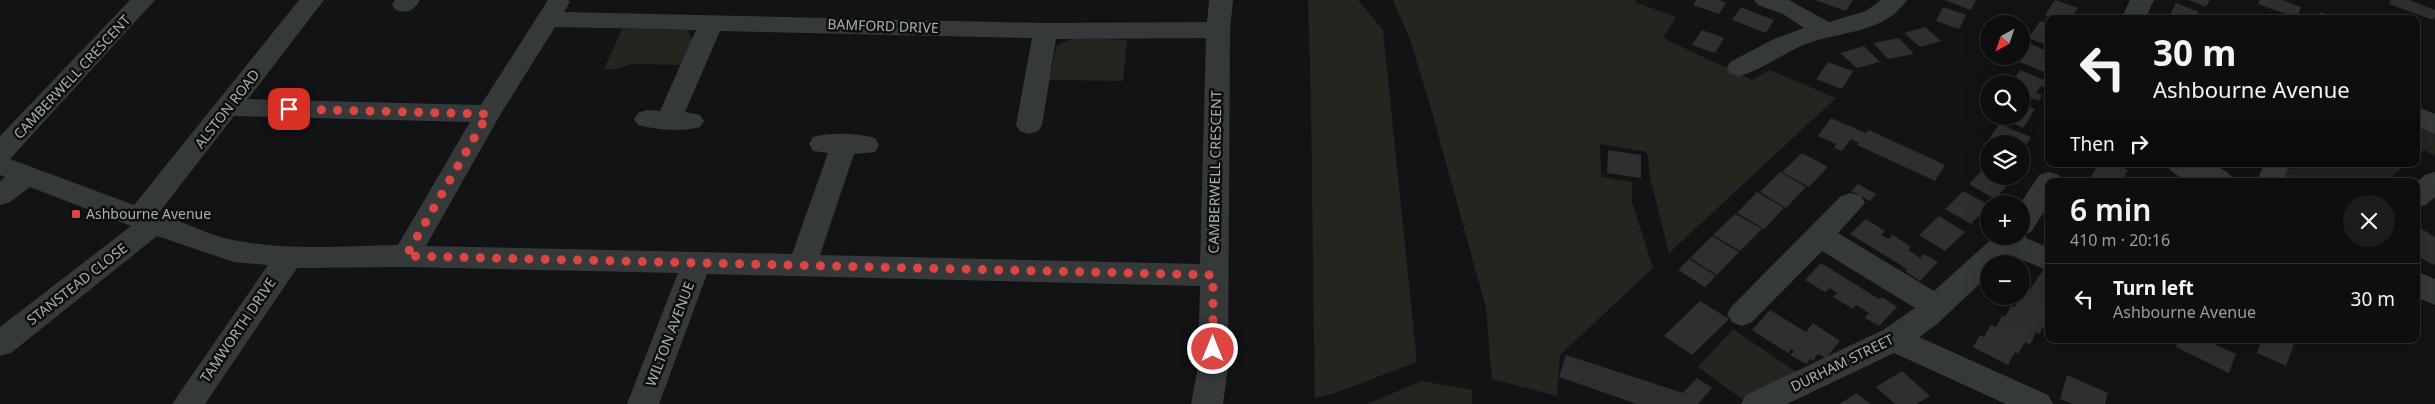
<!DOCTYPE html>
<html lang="en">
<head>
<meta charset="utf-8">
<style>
  body { margin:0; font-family:"Noto Sans",sans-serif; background:#1c1c1d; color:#f1f3f6; height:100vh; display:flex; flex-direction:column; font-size:19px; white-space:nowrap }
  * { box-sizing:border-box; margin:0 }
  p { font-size:16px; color:#9b9c9e }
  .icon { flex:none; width:28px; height:28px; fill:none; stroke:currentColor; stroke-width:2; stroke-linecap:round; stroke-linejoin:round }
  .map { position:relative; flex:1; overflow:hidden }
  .side { position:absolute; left:2045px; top:178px; width:375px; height:165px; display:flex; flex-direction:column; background:#0e0e0f; border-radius:10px; box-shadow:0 5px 20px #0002,0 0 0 1px #2e2e2f }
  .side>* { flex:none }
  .banner { position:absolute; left:2045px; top:15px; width:375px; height:152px; border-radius:10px; box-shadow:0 5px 20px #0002,0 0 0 1px #2e2e2f; background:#0e0e0f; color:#f1f3f6; overflow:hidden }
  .needle { width:32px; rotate:220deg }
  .controls { position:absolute; left:1980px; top:15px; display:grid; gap:10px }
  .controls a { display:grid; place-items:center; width:50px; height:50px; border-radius:50%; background:#0e0e0f; box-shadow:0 5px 20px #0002,0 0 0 1px #2e2e2f; font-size:25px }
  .pin { position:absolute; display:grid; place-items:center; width:42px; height:42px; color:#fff; margin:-21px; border-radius:10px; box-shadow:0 2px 8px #0006 }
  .me { position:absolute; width:55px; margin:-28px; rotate:0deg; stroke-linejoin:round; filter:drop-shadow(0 0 4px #0008) }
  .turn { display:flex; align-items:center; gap:18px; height:105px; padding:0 25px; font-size:22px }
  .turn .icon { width:65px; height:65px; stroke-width:2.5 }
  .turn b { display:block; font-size:35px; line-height:42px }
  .then { display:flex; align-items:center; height:48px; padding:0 25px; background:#0003; gap:10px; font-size:19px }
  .round { display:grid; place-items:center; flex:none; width:52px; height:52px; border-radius:26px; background:#1c1c1d }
  .head { display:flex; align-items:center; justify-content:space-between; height:85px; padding:0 25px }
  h1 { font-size:30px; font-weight:600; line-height:38px }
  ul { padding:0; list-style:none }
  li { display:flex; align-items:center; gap:15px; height:70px; padding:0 25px; border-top:1px solid #2e2e2f }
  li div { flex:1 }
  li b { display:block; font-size:19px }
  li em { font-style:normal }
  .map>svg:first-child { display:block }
  .green { fill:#23261f }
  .building { fill:#2e2f30 }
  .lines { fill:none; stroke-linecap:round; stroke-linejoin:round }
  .minor { fill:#36393a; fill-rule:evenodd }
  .route { stroke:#db4643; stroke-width:9; stroke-dasharray:0 16.2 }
  .poi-dot { fill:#db4643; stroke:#0e0e0f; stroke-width:2 }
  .labels { text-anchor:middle; stroke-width:5; stroke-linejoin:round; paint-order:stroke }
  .street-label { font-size:14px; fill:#a6b2b3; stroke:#0e0e0f }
  .poi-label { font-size:14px; fill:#a6b2b3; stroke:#0e0e0f; text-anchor:start }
</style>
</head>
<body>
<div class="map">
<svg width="2435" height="404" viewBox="0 0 2435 404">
  <rect width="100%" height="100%" fill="#121314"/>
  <path class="green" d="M1308,0h50l25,30 34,332 -82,31 -20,5c-3,-133 -2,-265 -7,-398z
    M1393,0h243l-1,2 41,15 -13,21 89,42 18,-10 66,28 -167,155 -18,-72 -4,-29 -47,-8 1,33 31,5v20l21,66 -93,87 -3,41 -65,-17 -6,-71 -56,-203 -20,-66z
    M622,29l65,1 6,10 -11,25 -50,-1 -15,5h-13z
    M1074,38l53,2 -4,41 -74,-1 8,-35z
    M2416,122l19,10v24l-11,-6 -8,6z
    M2298,164h109l-21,17h-103l5,-12 8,-1z
    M1733,329l75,51 -59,24 -51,-37z
    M1422,381l50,9v14h-105z"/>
  <path class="building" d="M1696,0h23l7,3 -7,11 -26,-9z
    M1815,0h38l-7,11z
    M1944,0h32l-5,10z
    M2055,0l23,8 -7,11h-17l-9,-4z
    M2189,0h21l-4,7z
    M2260,0h22l19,7 -4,11 -39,-14z
    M2391,0h18l26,10v7l-2,3 -44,-16z
    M2176,3l23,9 -3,7h-28z
    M1741,7l12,5 21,8 -8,13 -34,-13z
    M1943,7l23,8 -7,14 -23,-8z
    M2320,12l18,6v1h-20z
    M2040,21l9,3v22l-20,-8z
    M1925,27l16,14 -21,6 -16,-14z
    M1702,30l22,8 -9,15 -23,-8z
    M1899,38l15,16 -26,5 -15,-16z
    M2031,44l18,8v11l-5,9 -24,-10z
    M1864,46l16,16 -23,6 -17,-15z
    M1828,62l25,9 -11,18 -26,-10z
    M2020,70l29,12 -2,6 -6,-2 -5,7 6,2 -3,6 -18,-7v-10h-10z
    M2021,103l14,6 -12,19 -27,-12h25z
    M1831,118l35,15 3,-3 76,35 -10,16 -78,-36 2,-2 -8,-4 -9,12 -8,-3 2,-4 -18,-8z
    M1999,124l32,13 -4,7 -6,-3 -2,3 -32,-1z
    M1608,150l33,5v23l-34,-5z
    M1802,153l26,14 -19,20 -27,-15z
    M2098,164h16l14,6 -6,11h-33z
    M1986,166l3,2v8h16l7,4 -17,19 -26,-15z
    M1780,172l26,15 -20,21 -26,-16z
    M1858,184l18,10 -6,7 -19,-10z
    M1963,191l26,14 -18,19 -26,-15z
    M1757,192l27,16 -20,21 -27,-16z
    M1735,214l27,15 -22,22 -27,-16z
    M1939,216l26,16 -20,19 -26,-16z
    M1866,219l19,12 -4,4 8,4 4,-4 18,12 -3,3 12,8 4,-4 14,8 -18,19 -15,-10 2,-2 -57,-35z
    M2422,229l13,8v27l-2,1 -17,-10v-22z
    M1712,236l27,16 -22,23 -27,-17z
    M1689,259l27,17 -11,11 -27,-17z
    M1821,263l58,36 3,-2 15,10 -18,19 -14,-8 4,-5 -13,-8 -3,4 -20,-12 4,-4 -7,-5 -5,4 -20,-12z
    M2046,266l3,1v57l-3,-1 -7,11 -3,-2 -6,13 -5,-3 -7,12 -3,-2 -7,13 -35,-18 7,-12 4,2 7,-12 5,2 6,-11 3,1 6,-11 4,1 6,-11 3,1z
    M1700,301l29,18 -37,36 -28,-19z
    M1770,310l36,22 7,-9 27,18 -14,17 -8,-4 -5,7 -3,-2 -4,5 -16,-9 4,-4 -3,-2 -3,4 -36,-23z
    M2179,339h24l33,15 -7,19 -53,-26z
    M2262,339h34l-10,27 -29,-13z
    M1566,355l117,38 14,-15 15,10 -14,16h-61l-78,-27z
    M1902,371l28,25 -14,8h-21l-19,-17z
    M2067,375l41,18 -3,11h-32l-13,-5z
    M1857,393l13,11h-31l5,-3z"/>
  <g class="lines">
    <path class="minor" d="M130,0h25l-145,159 124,46 165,-205h25l-76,99 233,6 67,-105h20l2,2 -6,10 481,11 162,-1 2,-22h24l-3,30 -2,337 -5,37h-32l7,-37 2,-81 -493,-12 -48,130h-32l51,-131 -272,-6 -109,1 -92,136h-33l96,-139 -34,-3 -77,-26 -146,117 -11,3v-29l131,-101 -101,-39 -20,15 -10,3v-24l5,-4 -5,-2v-39zM555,27l141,3 -36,81 -13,-1 -9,3 -4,6 4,6c18,5 44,7 62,2l4,-6 -4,-6 -15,-3 35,-81 312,7 -16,87 4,6 9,3 9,-3 4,-6 14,-86 150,-1 -6,226 -380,-9 34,-101 21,-2 4,-7 -4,-7c-18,-5 -44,-6 -62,-1l-4,7 4,7 15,2 -36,101 -366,-8 74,-131zM234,116l236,6 -72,123c-54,1 -111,6 -165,-5 -26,-5 -50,-19 -75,-26z
      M395,0h25c-7,11 -12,14 -24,10l-4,-5z
      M1754,0h35l40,22 37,-11 15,-11h26c-23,34 -68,31 -101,44 -23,9 -43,26 -67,32l-9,-2 -3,-6 3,-6 44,-23 30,-11 -21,-14 -25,-9z
      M2130,0h24l-9,19h-24z
      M2416,106l19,8v20l-19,-8z
      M2166,164c21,0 56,-5 69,17 -21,1 -59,4 -69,-17z
      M2264,164h26l-7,17h-26z
      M2049,172l10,3 3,6h-13v23l-18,28 -5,2v4l23,10v23l-38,-16 -10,9h-12v11l-52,49 -18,13 129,58 5,9h-47l-112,-51 -107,51h-46l5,-9 137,-65 32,-22 -93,-57 -70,71 -10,4 -10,-4 -5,-8 5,-8 109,-110 10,-3 10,3 4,7 -27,30 96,58 61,-55h26l-1,-32 19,-29z
      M2435,172v25l-9,8 -10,3v-25l9,-8z
      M2416,271l19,8v26l-19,-8z"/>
  </g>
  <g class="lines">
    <path class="route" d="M289,109l199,5 -82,142 807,19v74"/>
  </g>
  <rect class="poi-dot" x="71" y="209" width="10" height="10" rx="2.5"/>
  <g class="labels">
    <g class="street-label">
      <text transform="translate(883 26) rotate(2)" y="5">BAMFORD DRIVE</text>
      <text transform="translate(72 77) rotate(-47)" y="5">CAMBERWELL CRESCENT</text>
      <text transform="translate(227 109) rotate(-52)" y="5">ALSTON ROAD</text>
      <text transform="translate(1215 172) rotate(-89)" y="5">CAMBERWELL CRESCENT</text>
      <text transform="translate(77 284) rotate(-38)" y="5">STANSTEAD CLOSE</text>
      <text transform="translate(238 330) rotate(-56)" y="5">TAMWORTH DRIVE</text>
      <text transform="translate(670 334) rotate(-69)" y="5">WILTON AVENUE</text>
      <text transform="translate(1842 363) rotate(-26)" y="5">DURHAM STREET</text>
    </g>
    <g class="poi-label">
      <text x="86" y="219">Ashbourne Avenue</text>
    </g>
  </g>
</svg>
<div class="controls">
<a><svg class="needle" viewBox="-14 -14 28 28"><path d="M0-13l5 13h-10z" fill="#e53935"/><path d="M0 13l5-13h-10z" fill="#9b9c9e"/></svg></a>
<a><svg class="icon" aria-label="search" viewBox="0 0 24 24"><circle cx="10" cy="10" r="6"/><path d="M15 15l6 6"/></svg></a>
<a><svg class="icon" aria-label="layers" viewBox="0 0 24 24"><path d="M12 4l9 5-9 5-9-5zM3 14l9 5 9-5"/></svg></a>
<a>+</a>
<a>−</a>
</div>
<div class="pin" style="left:289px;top:109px;background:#d93025"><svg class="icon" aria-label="arrive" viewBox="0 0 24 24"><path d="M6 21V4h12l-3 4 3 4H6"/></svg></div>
<svg class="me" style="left:1213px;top:349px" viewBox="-20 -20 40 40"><circle r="17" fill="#db4643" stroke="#fff" stroke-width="3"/><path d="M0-11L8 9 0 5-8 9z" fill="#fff"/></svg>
<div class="banner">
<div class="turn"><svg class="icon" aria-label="left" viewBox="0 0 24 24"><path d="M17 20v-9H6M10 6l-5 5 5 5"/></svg><div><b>30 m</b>Ashbourne Avenue</div></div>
<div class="then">Then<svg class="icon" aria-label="right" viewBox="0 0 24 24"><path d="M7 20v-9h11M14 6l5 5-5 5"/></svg></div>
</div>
<section class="side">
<div class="head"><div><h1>6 min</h1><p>410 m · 20:16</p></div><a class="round"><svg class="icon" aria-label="close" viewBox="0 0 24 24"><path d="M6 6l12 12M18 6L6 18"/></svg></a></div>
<ul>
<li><svg class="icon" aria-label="left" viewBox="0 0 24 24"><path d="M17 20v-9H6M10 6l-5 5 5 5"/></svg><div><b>Turn left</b><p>Ashbourne Avenue</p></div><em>30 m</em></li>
</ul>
</section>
</div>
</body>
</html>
